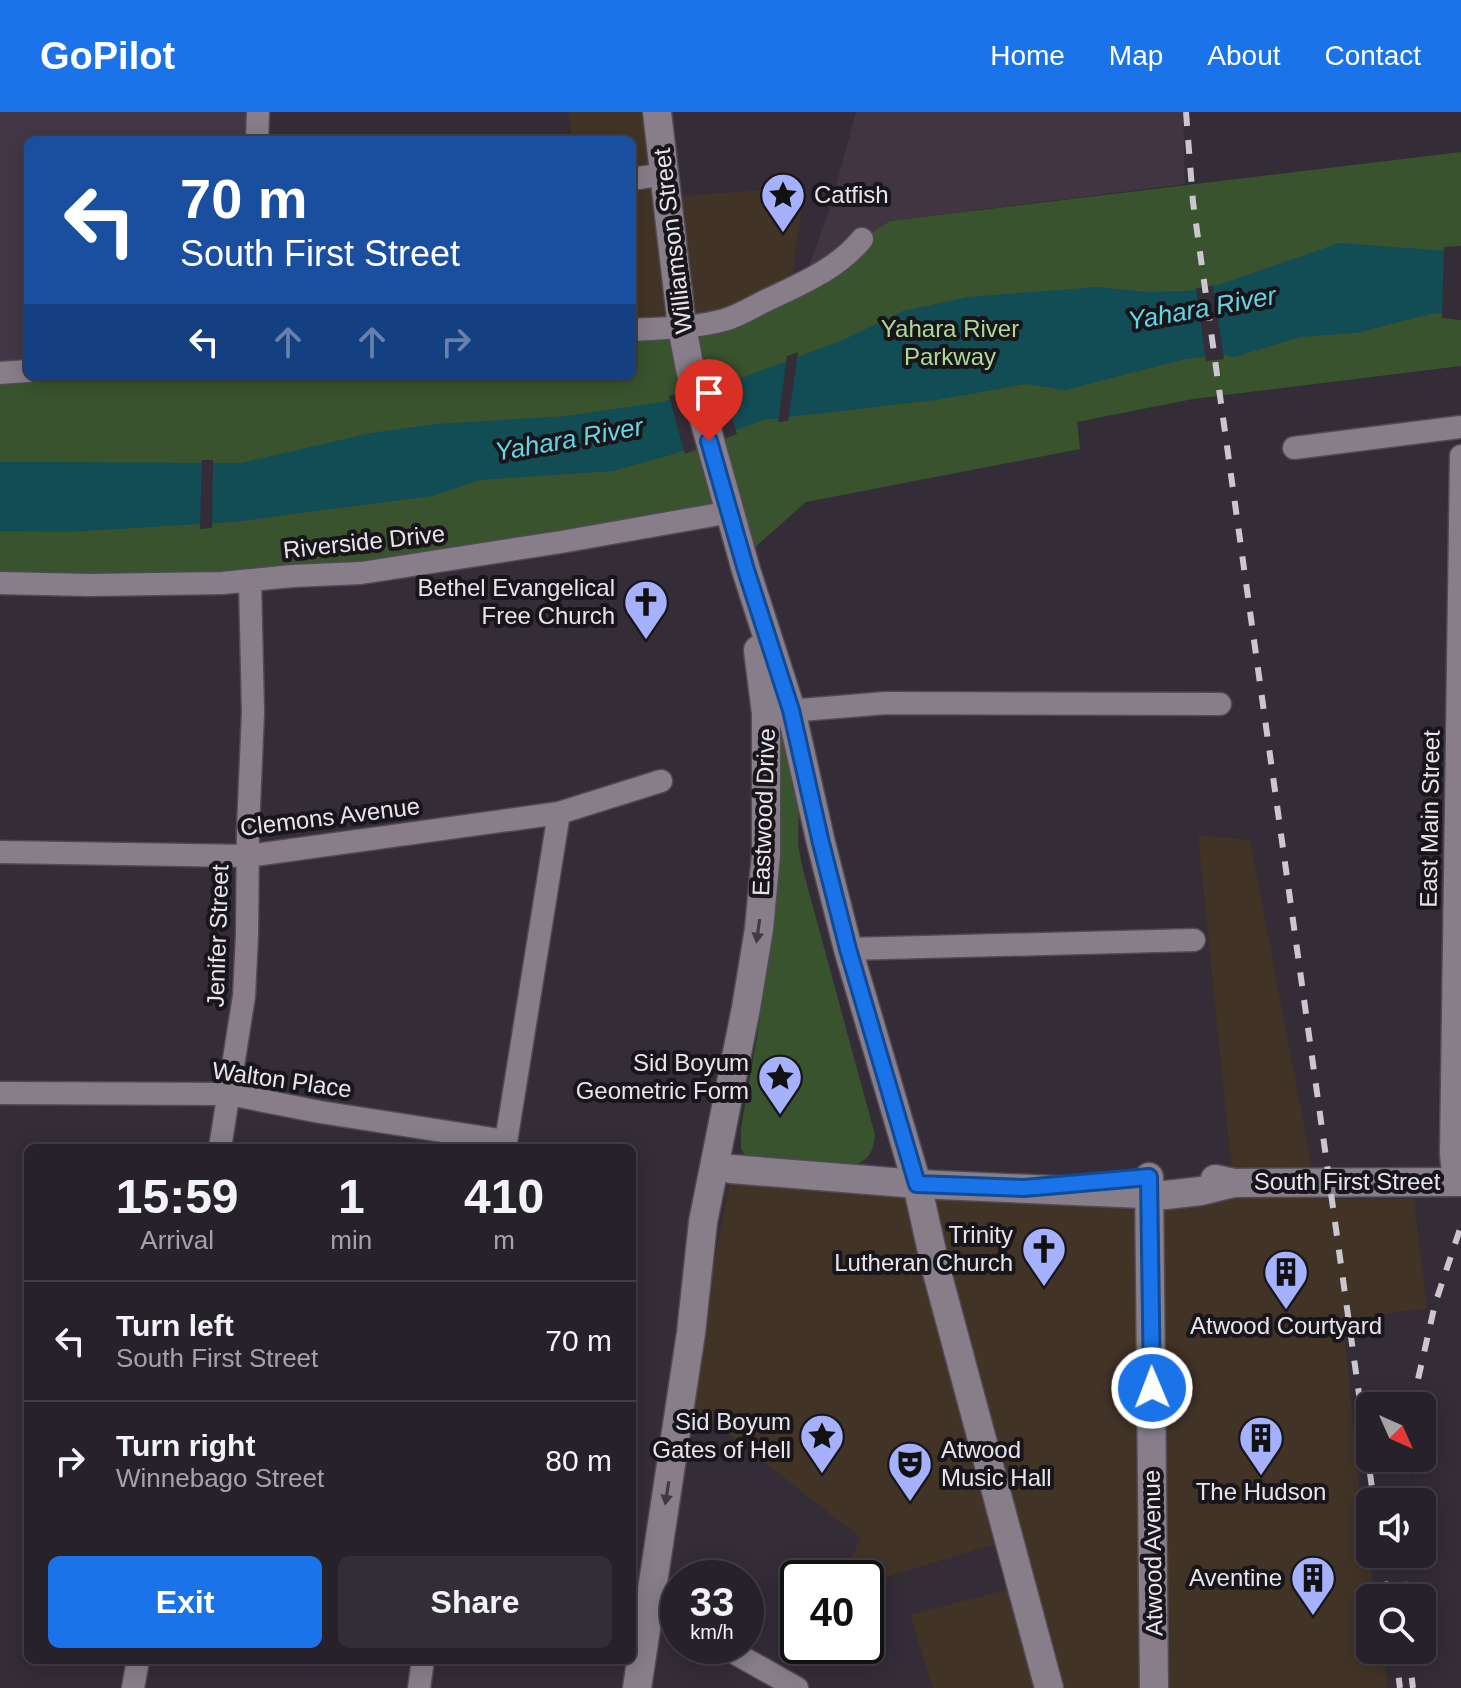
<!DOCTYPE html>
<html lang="en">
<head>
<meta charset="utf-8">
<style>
  body { margin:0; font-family:Arial,sans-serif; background:#332e35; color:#f1f3f6; height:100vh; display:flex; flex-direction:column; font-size:30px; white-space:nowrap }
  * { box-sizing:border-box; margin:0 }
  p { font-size:26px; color:#a4a3a8 }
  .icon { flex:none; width:44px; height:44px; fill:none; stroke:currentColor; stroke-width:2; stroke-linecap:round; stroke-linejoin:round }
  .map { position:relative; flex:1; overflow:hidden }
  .sheet { position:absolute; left:24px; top:1032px; width:612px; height:520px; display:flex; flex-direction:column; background:#272129; border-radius:12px; box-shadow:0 4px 20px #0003,0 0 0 2px #433e46 }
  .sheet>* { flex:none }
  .banner { position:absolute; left:24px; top:24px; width:612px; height:244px; border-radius:12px; box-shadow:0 4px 20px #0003,0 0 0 2px #433e46; background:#1a4fa0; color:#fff; overflow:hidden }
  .needle { width:52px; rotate:135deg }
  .tools { position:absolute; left:1356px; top:1280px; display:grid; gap:16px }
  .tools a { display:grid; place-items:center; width:80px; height:80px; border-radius:12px; background:#272129; box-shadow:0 4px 20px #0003,0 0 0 2px #433e46; font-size:40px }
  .speed { position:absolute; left:660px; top:1448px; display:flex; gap:16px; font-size:40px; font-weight:700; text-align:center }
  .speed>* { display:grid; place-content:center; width:104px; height:104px; border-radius:50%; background:#272129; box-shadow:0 4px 20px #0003,0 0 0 2px #433e46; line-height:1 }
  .speed small { font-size:20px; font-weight:400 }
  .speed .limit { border:4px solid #111; border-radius:12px; background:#fff; color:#111 }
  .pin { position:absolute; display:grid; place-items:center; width:68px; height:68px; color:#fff; margin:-82px -34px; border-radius:50% 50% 50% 0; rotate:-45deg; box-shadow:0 0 8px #0007 }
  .pin .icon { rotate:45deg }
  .me { position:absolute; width:88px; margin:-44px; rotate:359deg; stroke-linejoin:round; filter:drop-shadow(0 0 6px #0008) }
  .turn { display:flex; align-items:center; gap:28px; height:168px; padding:0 24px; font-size:36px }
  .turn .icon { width:104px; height:104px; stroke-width:2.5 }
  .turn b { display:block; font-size:56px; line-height:68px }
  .lanes { display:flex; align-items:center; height:76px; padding:0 24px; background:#0003; justify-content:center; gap:40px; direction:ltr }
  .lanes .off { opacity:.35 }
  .eta { display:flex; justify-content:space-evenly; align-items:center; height:136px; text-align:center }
  .eta b { font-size:48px; font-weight:800; line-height:56px }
  .action { display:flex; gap:16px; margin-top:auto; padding:16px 24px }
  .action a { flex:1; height:92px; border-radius:12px; background:#1a73e8; color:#fff; font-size:32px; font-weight:800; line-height:92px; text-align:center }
  .action a+a { background:#332e35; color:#f1f3f6 }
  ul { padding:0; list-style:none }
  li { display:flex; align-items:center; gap:24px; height:120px; padding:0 24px; border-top:2px solid #433e46 }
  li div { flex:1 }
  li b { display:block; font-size:30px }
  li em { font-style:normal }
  header { display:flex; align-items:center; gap:48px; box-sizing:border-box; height:112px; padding:0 40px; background:#1a73e8; color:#fff }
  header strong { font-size:38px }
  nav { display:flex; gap:44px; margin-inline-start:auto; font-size:28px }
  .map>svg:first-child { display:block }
  .commercial { fill:#423327 }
  .industrial { fill:#423542 }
  .built { fill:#433747 }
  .green { fill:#39532e }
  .water { fill:#124c54 }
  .pier { fill:#342c37 }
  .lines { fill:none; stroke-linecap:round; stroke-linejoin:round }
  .minor-casing { stroke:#514a53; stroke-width:25 }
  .tertiary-casing { stroke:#514a53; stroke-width:31 }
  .minor { stroke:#877e8a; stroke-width:22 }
  .tertiary { stroke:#877e8a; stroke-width:28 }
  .rail { stroke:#ccc6ce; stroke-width:6; stroke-dasharray:14 14; stroke-linecap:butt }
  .oneway { fill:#403a42 }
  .route-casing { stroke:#114b97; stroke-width:20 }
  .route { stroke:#1a73e8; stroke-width:14 }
  .labels { text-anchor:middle; stroke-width:8; stroke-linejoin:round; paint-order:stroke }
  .poi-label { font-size:24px; fill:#e9e4eb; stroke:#19161b; text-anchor:end }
  .street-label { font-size:24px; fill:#e9e4eb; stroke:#19161b }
  .park-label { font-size:24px; fill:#aada97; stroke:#19161b }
  .water-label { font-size:26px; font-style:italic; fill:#65d4e3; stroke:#19161b }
</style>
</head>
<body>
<header>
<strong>GoPilot</strong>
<nav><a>Home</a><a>Map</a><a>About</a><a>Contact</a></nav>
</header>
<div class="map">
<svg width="1461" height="1576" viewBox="0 0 1461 1576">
  <rect width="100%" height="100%" fill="#342c37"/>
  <path class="commercial" d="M568,0h89l10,85 138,-10 -15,102 -64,31 -94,10v-190h-60z
    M1198,723l52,5 68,359h96l13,109 -84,12 16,164 16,114h-5v52h12l6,38h-455l-23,-73 111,-29 -12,-46 -143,43v-5h-25l20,-40 -180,-141 28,-112 19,-91 3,-25 186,15 316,-1z"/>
  <path class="industrial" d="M856,0h327l2,72 -295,37 -87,62 27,-75z"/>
  <path class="built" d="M0,0h258l-1,28h-229v231l-28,2z"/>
  <path class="green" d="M1461,40v214l-268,33 -116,23 3,27 -274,53 -63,56 -12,-45 -370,60 -361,10v-210l28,3h604v-46l94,-10 136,-81 28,-18z
    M784,619l15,64 -1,50 5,25 72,265c-1,15 -6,26 -22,30l-100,-6 -8,-4 -4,-6v-21l16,-91 14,-98 8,-207z"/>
  <path class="water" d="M1339,131l109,8 13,65 -26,-3 -79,20 -56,4 -65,20 -11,-2 -38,4 -121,31 -39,-6 -90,16 -173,20 -89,34 -61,17 -133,9 -48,16 -199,26 -166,10 -67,-1v-69l241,1 130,-30 65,-9 130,-8 96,-14 74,-22 107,-40 60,-29 65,-14 130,-10 50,5 39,-1 31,-6z"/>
  <path class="pier" d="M1461,134v74l-19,-2 2,-71z
    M1213,174l11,73 -18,2 -10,-73z
    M798,240l-10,69 -10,1 9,-66z
    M721,268l16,54 -52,20 -16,-58z
    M202,348h11l-1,68 -12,1z"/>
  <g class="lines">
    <g class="minor-casing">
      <path id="minor" d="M257,28l1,-28
        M632,67l33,-5
        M632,218c30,-2 63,-2 92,-10 14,-4 27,-12 39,-18 35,-17 74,-32 99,-63
        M0,261l28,-2
        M1294,336l167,-21
        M0,471l89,2 133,-2 70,-7 69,-3 200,-31 170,-30
        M777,600l109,-9 334,1
        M0,740l247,4 312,-43 102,-32
        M848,837l346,-9
        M0,981l229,1 91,18 186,29
        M220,1036l24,-152 3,-61 1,-106 5,-117 -3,-131
        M505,1036l54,-335
        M1454,1070l-3,-28 10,-698
        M722,1534l75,42
        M133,1576l5,-28
        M419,1576l4,-28"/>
    </g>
    <g class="tertiary-casing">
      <path id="tertiary" d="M657,0l25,215 8,42 56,201 45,140 30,133 27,106 69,235 18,81 114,423
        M731,1057l186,15 249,11 35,-4 33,-8
        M1149,1065l5,511
        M1215,1067l19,4 227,-1
        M637,1576l54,-355 12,-111 43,-214 13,-79 7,-74v-142l-8,-63"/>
    </g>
    <use href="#minor" class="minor"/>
    <use href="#tertiary" class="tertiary"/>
    <path class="rail" d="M1186,0l7,90 181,1300
      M1412,1294l23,-102 26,-78
      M1404,1390l3,-44
      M1381,1442l6,44
      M1403,1442l2,44
      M1395,1538l5,38
      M1408,1538l5,38"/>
  </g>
  <defs><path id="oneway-solid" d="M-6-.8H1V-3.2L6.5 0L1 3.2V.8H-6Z" transform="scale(2)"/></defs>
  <g class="oneway">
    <use href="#oneway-solid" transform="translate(758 819) rotate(98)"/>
    <use href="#oneway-solid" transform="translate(667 1381) rotate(99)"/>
  </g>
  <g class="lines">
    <g class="route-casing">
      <path id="route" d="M709,329l37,129 45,140 30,133 27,106 69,235 107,4 125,-11 3,211"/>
    </g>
    <use href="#route" class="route"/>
  </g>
  <defs>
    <g id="sight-pin" transform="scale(2.3)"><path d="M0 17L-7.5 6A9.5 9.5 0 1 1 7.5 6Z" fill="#a5b1fc" stroke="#19161b"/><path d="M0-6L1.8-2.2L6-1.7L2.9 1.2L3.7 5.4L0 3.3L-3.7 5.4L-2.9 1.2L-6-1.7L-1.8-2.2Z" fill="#111"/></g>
    <g id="church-pin" transform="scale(2.3)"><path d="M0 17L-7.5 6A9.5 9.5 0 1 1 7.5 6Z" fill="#a5b1fc" stroke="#19161b"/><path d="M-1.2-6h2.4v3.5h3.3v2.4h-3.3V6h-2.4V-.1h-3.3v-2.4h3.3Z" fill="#111"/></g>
    <g id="building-pin" transform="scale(2.3)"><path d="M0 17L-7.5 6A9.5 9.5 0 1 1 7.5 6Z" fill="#a5b1fc" stroke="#19161b"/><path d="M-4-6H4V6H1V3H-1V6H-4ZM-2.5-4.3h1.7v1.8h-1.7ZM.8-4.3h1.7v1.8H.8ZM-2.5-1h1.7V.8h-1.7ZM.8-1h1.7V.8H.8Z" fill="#111"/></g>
    <g id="theatre-pin" transform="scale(2.3)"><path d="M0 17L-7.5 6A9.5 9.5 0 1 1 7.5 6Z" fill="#a5b1fc" stroke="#19161b"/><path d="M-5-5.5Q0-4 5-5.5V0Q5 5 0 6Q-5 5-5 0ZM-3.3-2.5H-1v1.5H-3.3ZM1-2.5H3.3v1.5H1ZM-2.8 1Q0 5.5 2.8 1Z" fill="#111"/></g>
  </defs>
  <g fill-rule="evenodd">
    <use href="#sight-pin" x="783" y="83"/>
    <use href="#church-pin" x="646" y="490"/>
    <use href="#sight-pin" x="780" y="965"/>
    <use href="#church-pin" x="1044" y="1137"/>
    <use href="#building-pin" x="1286" y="1160"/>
    <use href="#sight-pin" x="822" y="1324"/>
    <use href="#building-pin" x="1261" y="1326"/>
    <use href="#theatre-pin" x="910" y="1352"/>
    <use href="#building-pin" x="1313" y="1466"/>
  </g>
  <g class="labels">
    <g class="poi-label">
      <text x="814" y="91" text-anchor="start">Catfish</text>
      <text x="615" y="484">Bethel Evangelical<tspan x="615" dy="28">Free Church</tspan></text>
      <text x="749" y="959">Sid Boyum<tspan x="749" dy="28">Geometric Form</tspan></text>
      <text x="1013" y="1131">Trinity<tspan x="1013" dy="28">Lutheran Church</tspan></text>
      <text x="1286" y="1222" text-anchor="middle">Atwood Courtyard</text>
      <text x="791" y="1318">Sid Boyum<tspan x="791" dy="28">Gates of Hell</tspan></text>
      <text x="941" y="1346" text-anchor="start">Atwood<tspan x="941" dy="28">Music Hall</tspan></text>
      <text x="1261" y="1388" text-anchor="middle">The Hudson</text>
      <text x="1282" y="1474">Aventine</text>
    </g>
    <g class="street-label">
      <text transform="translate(673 129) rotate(-97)" y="8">Williamson Street</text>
      <text transform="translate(364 430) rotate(-6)" y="8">Riverside Drive</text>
      <text transform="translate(764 700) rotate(-88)" y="8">Eastwood Drive</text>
      <text transform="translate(330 705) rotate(-7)" y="8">Clemons Avenue</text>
      <text transform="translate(1430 707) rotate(-89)" y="8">East Main Street</text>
      <text transform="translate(218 824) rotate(-88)" y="8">Jenifer Street</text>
      <text transform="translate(282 968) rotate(8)" y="8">Walton Place</text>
      <text x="1347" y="1078">South First Street</text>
      <text transform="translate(1153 1441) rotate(-91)" y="8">Atwood Avenue</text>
    </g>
    <g class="park-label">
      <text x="950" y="225">Yahara River<tspan x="950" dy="28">Parkway</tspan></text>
    </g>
    <g class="water-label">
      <text transform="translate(1202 196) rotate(-10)" y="9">Yahara River</text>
      <text transform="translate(569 327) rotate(-10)" y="9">Yahara River</text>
    </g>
  </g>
</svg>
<div class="tools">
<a><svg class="needle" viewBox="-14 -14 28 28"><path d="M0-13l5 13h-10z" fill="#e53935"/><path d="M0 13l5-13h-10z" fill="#a4a3a8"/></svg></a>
<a><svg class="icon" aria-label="sound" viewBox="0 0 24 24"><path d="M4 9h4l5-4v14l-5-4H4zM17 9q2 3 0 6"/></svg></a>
<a><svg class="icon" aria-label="search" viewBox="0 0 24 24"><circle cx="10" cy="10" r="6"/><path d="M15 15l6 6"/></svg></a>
</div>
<div class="speed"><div>33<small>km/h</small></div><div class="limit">40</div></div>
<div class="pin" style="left:709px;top:329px;background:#d93025"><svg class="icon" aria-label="arrive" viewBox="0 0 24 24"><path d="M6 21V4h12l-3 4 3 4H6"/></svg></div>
<svg class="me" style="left:1152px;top:1276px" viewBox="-20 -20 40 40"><circle r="17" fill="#1a73e8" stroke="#fff" stroke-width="3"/><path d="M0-11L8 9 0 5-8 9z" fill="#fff"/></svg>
<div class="banner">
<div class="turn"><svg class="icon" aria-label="left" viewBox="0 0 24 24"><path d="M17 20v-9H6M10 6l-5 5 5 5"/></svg><div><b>70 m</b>South First Street</div></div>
<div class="lanes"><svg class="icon" aria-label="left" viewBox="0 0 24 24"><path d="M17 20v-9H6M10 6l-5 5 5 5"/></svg><svg class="icon off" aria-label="ahead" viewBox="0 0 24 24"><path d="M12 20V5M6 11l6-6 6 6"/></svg><svg class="icon off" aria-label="ahead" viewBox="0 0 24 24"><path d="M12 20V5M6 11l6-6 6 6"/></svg><svg class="icon off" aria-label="right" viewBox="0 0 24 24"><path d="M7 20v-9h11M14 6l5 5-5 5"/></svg></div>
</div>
<section class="sheet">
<div class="eta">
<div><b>15:59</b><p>Arrival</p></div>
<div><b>1</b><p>min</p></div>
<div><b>410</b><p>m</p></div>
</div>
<ul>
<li><svg class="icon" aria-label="left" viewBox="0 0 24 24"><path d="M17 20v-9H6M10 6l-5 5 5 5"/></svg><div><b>Turn left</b><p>South First Street</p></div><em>70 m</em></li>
<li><svg class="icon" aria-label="right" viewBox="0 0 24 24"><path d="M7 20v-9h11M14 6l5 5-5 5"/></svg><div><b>Turn right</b><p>Winnebago Street</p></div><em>80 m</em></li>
</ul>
<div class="action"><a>Exit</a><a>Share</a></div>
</section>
</div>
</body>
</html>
